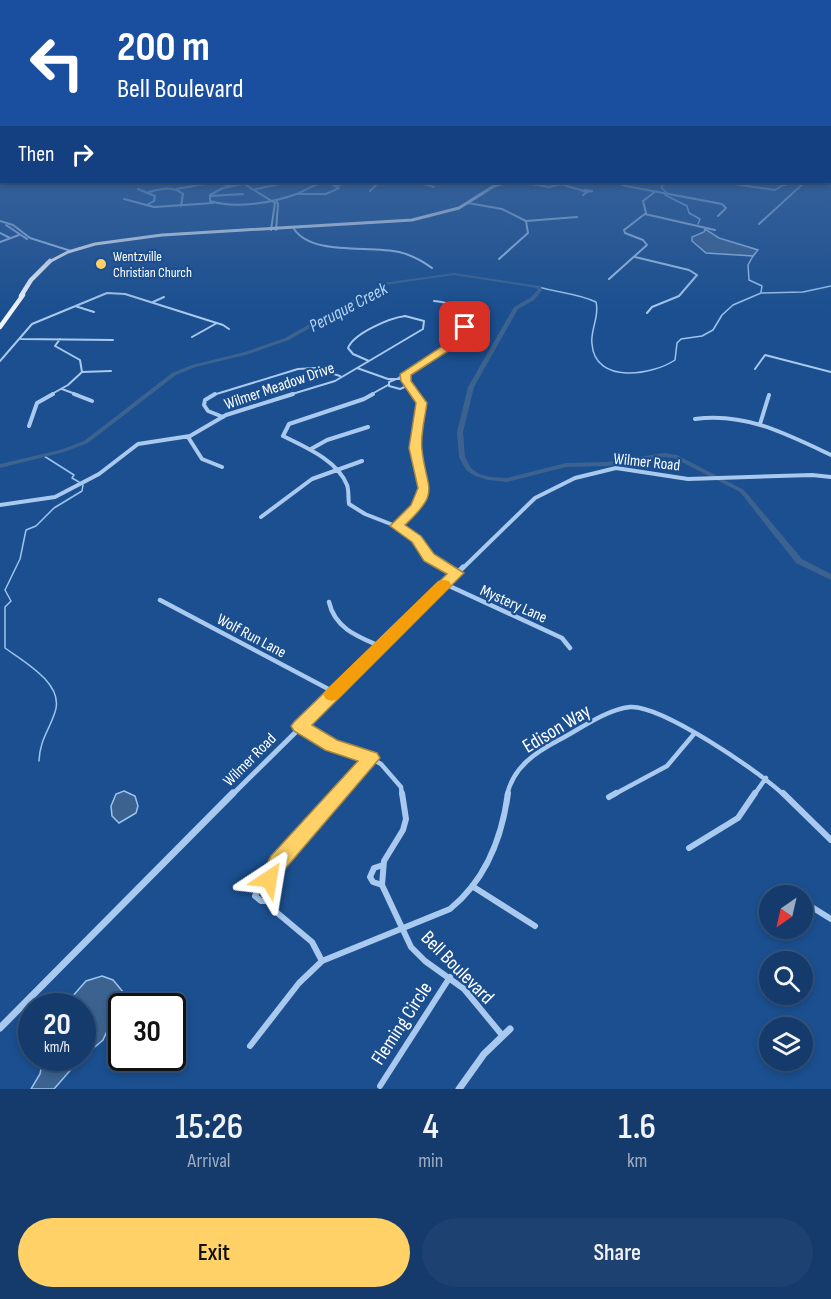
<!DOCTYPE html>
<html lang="en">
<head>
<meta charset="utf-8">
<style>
  body { margin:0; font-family:"Sofia Sans Condensed",sans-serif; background:#1d4271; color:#f1f3f6; height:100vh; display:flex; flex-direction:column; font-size:22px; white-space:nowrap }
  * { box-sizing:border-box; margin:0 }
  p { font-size:20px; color:#9dadc1 }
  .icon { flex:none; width:33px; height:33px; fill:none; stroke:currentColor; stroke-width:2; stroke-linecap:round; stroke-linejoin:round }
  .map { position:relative; height:1089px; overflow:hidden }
  .drawer { display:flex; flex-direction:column; background:#143b6b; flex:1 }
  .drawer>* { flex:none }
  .guide { position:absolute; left:0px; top:0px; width:831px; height:183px; box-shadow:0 3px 9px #0003,0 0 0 2px #33557e; background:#1a4fa0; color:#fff; overflow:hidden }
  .needle { width:39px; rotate:214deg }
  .fabs { position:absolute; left:759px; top:885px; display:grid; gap:12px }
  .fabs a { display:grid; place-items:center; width:54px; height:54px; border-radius:50%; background:#143b6b; box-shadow:0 3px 9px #0003,0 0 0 2px #33557e; font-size:30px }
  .speed { position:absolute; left:18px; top:993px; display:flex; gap:12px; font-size:30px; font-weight:700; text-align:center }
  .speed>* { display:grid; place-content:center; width:78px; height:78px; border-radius:50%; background:#143b6b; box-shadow:0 3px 9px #0003,0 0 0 2px #33557e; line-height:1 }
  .speed small { font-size:15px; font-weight:400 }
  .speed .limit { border:3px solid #111; border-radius:9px; background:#fff; color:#111 }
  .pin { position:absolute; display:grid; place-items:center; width:51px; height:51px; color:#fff; margin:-26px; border-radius:12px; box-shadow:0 3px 9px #0006 }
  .me { position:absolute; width:66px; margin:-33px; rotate:33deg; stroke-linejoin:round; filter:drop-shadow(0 0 4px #0008) }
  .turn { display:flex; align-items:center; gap:21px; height:126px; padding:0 18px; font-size:27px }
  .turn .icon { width:78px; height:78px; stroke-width:2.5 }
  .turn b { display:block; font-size:42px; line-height:51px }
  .then { display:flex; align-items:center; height:57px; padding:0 18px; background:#0003; gap:12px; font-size:22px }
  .eta { display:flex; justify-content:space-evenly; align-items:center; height:102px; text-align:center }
  .eta b { font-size:36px; font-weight:600; line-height:42px }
  .cta { display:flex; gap:12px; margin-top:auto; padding:12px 18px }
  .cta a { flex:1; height:69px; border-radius:36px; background:#ffd166; color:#111; font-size:24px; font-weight:600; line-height:69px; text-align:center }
  .cta a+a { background:#1d4271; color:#f1f3f6 }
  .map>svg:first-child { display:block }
  .water { fill:#3c6290; stroke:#9cc4f0; stroke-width:1.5 }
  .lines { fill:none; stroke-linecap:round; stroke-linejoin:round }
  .stream { stroke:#9cc4f0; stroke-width:1.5 }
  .river { fill:#3c6290; fill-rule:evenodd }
  .minor-far3 { stroke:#a9c9ee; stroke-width:2 }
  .minor-far2 { stroke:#a9c9ee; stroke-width:4 }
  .minor-far1 { stroke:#a9c9ee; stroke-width:4.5 }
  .minor { stroke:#a9c9ee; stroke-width:6 }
  .tertiary-far3 { stroke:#a9c9ee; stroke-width:2 }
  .tertiary-far2 { stroke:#a9c9ee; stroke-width:4 }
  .tertiary-far1 { stroke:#a9c9ee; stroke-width:5 }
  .tertiary { stroke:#a9c9ee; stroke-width:7 }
  .primary-far1 { stroke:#f0f6ff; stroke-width:3 }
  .primary { stroke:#f0f6ff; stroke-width:4.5 }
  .route { fill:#ffd166; stroke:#a68842; stroke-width:1.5 }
  .slow { fill:#f59e0b }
  .poi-dot { fill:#ffd166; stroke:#1b4f8f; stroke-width:2 }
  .labels { text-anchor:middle; stroke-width:4.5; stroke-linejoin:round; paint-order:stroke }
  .far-poi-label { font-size:14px; fill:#fff; stroke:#1b4f8f; text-anchor:start }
  .street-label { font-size:16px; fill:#fff; stroke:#1b4f8f }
  .water-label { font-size:18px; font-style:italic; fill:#b5d3f5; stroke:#1b4f8f }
  .near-street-label { font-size:20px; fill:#fff; stroke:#1b4f8f }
</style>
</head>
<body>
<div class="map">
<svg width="831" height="1089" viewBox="0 0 831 1089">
  <rect width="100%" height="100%" fill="#1b4f8f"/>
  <path class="water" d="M705,229l14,9 39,12 -5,6 -47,-3 -14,-12v-4l12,-5z
    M124,791l11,5 3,10 -2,7 -17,10 -7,-7 -1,-10 5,-12z
    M102,976l11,4 11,13 -21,47 -20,17 -1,-51h-18l22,-25z
    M43,1058h38l-27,31h-23l9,-15z"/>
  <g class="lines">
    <path class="stream" d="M663,182l2,2 -4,3 5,5
      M665,195l22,11 2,7 11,6 -2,5
      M753,256l-5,9 1,15 13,6 -1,6
      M539,287c20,6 38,6 57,15 4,14 -6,28 -4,42 3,41 61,31 83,16l2,-17 4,-4 21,-3 11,-6 9,-15 11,-10 28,-12 42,-1 28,-6
      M44,456l30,19 -2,3 7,4
      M39,761c1,-22 10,-30 16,-49 10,-28 -32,-51 -50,-64v-41l6,-6 -6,-11 15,-31 6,-29 10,-4 18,-18 28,-17 1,-6"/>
    <path class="river" d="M454,273l85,13h2l1,4 -8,10 -16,9 -44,78 -11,45 2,25 6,11 8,6 12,3 16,1 59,-15 41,-1 57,-9 13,2 67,35 58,69 29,15v6l-35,-17 -56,-71 -66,-34 -10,-1 -57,9 -41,1 -59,15 -19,-2 -13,-4 -9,-6 -7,-13 -2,-25 11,-45 46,-80 16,-9 8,-8 -1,-2 -83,-13 -69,10 -96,55 -40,14 -53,13 -20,8 -88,68 -24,9 -64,16v-4l60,-14 24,-9 88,-68 20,-8 53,-13 40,-14 97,-55z"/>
    <path class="minor-far3" d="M53,182h35
      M374,182l20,2 20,-2
      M418,182l16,5
      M554,182l33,10 -4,3
      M616,182l10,4 96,18 4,4 -8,8
      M731,182l5,1h-9z
      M766,182l19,3
      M248,183l-25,5 -13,7v6c26,8 63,2 89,-8 9,-4 16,-9 26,-11
      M532,184l17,3 14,-3
      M734,184l41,6 13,-8
      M338,185l14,-3
      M138,189l17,7 -1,5 -7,4
      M177,189l38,-7 16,4
      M256,189l34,-7
      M585,190l7,1 -5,1
      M370,191l8,-8
      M149,192c12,-3 23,-7 34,2l-2,12
      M298,194h28l13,-6 -11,-6
      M210,196l33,-2
      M124,199l30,8 59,-4
      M468,203l34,6 24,12 2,12 -29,26
      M645,214l70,16
      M0,221l13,4 17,13 41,13
      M526,221l51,-4
      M759,224l46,-42
      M6,225l21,14
      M294,229c18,27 75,16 105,23 13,3 22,8 33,16
      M0,233l10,5
      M0,242l19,-7
      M635,257l54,13 8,5 -18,21 -27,11 -5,6
      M609,279l38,-34 -4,-5 -18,-7 -1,-3 22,-17 -3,-12 13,-10
      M153,302l11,-5
      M75,306l19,6
      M405,316l19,5 -1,8 -54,32 -16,-7 -5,-6c6,-15 42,-30 57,-32z
      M192,337l25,-14
      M21,339l92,1
      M0,361l32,-37 75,-31 18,1 98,31 6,4
      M357,368l31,11h8
      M755,369l10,-14 66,17
      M82,372l29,-1
      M396,379h7l6,6 -9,4 -11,-3v-4z
      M397,379c24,-15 56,-27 67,-55 -3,-16 -13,-22 -30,-23
      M409,385l7,10
      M62,389l16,6
      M50,395l18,-10 14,-13 -2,-12 -25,-14 5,-7
      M213,395l85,-26 17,-1 25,8
      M289,395l46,-14 34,-20
      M370,395l18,-10"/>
    <path class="minor-far2" d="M74,394l18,7
      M215,394l-10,6 -1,5 4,6 15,6
      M373,394l-9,5 -75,25 -6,12c22,11 54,24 64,49 2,5 1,13 2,19l16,10 41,16 23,27 21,12
      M695,419c50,-7 92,15 136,36
      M760,424l9,-29
      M29,426l8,-23 16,-9
      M188,437l14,22 20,8
      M311,449l16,-9 41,-13
      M0,505l55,-8 44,-23 39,-30 52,-8 36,-21 67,-21
      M261,517l51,-38 50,-18
      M397,526l20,-20 7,-18 -9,-40 6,-45 -6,-9
      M398,526l9,-9"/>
    <path class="minor-far1" d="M447,567l10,6
      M445,584l117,54 8,10
      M160,600l174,92
      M329,602c6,27 30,35 53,45
      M300,727l31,18 30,8 20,11 20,23 1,8
      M338,795l33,-37
      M507,795c6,-28 29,-43 52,-55 21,-11 46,-30 71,-33 32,-2 130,65 154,88
      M613,795l54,-29 27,-32
      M754,795l12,-17"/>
    <path class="minor" d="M402,793l4,26 -3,11 -19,31 -2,24 29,62 14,14 39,28 38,46
      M783,793l48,47
      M609,797l7,-4
      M689,848l49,-30 17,-25
      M267,884l-8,3 -4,9 6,5h7
      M382,885l-9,-3 -3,-5 4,-9 9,-3
      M472,886l63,40
      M802,901l29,18
      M322,961l-10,-19 -37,-31 -7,-10 -1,-17 11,-22 61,-69
      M250,1046l49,-63 23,-22 128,-52c36,-29 52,-71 58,-116
      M380,1086l70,-109"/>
    <path class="tertiary-far3" d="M241,182l34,21 -4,27
      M276,200l2,4 -2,26"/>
    <path class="tertiary-far2" d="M462,569l73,-71 40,-20 41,-10 72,11 124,-4 19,2"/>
    <path class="tertiary-far1" d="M232,795l231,-228"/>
    <path class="tertiary" d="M0,1028l233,-235
      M459,1089l25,-35 26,-25"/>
    <path class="primary-far1" d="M47,263l21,-11 27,-8 67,-9 250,-15 47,-12 35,-22 14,-4"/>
    <path class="primary" d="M21,296l10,-16 19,-19
      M0,327l23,-32"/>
  </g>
  <linearGradient id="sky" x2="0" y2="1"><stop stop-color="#0f2b4f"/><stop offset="0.51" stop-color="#39639b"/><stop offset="1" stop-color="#39639b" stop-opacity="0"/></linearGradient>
  <rect width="831" height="313" fill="url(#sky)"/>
  <path class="route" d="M462,325l8,2 -11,17 -48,31v6l16,22c-2,15 -7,33 -5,47 5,42 19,41 -17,75l16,11 13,18 30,19 -152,152 25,15 40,13 3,5 -95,111 -9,16 -7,3 -7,-3 -3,-6 12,-23 87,-95 -33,-11 -31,-19 -3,-5 3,-4 153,-148 -23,-13 -12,-19 -22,-16 21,-21 7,-17 -9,-40 7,-45 -15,-22 -1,-7 52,-34z"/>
  <path class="slow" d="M444,580l5,1 2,4 -2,3 -111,111 -6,2 -6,-2 -3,-5 3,-4 112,-109z"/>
  <circle class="poi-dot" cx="101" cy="264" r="6"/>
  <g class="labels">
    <g class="far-poi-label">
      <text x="113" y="261">Wentzville<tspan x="113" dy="16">Christian Church</tspan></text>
    </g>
    <g class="street-label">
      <text transform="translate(279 385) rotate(-19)" y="6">Wilmer Meadow Drive</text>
      <text transform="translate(647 461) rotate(6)" y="6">Wilmer Road</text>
      <text transform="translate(514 603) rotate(24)" y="6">Mystery Lane</text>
      <text transform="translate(252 635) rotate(28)" y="6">Wolf Run Lane</text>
      <text transform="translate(249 759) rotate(-45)" y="6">Wilmer Road</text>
    </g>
    <g class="water-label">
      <text transform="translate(348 307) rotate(-28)" y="6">Peruque Creek</text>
    </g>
    <g class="near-street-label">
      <text transform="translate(556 728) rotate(-31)" y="7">Edison Way</text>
      <text transform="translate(458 967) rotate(45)" y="7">Bell Boulevard</text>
      <text transform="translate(401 1023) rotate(-57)" y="7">Fleming Circle</text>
    </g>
  </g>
</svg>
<div class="fabs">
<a><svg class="needle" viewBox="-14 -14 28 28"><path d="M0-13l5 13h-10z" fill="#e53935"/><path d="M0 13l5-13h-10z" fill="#9dadc1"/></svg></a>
<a><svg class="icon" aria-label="search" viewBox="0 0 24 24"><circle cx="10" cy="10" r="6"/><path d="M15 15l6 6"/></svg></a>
<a><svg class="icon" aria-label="layers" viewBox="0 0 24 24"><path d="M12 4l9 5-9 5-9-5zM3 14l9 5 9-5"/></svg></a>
</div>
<div class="speed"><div>20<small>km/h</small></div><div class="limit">30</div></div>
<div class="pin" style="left:465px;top:327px;background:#d93025"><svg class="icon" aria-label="arrive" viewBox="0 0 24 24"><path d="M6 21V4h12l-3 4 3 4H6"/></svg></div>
<svg class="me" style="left:269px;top:879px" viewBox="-20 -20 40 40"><path d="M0-17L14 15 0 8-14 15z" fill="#ffd166" stroke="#fff" stroke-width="4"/></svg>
<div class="guide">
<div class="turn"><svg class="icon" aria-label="left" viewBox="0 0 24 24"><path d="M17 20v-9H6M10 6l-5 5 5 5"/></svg><div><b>200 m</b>Bell Boulevard</div></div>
<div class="then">Then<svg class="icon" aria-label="right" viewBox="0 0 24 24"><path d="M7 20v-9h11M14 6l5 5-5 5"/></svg></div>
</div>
</div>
<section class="drawer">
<div class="eta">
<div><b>15:26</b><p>Arrival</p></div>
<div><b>4</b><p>min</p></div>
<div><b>1.6</b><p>km</p></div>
</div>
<div class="cta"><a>Exit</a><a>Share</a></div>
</section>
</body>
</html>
